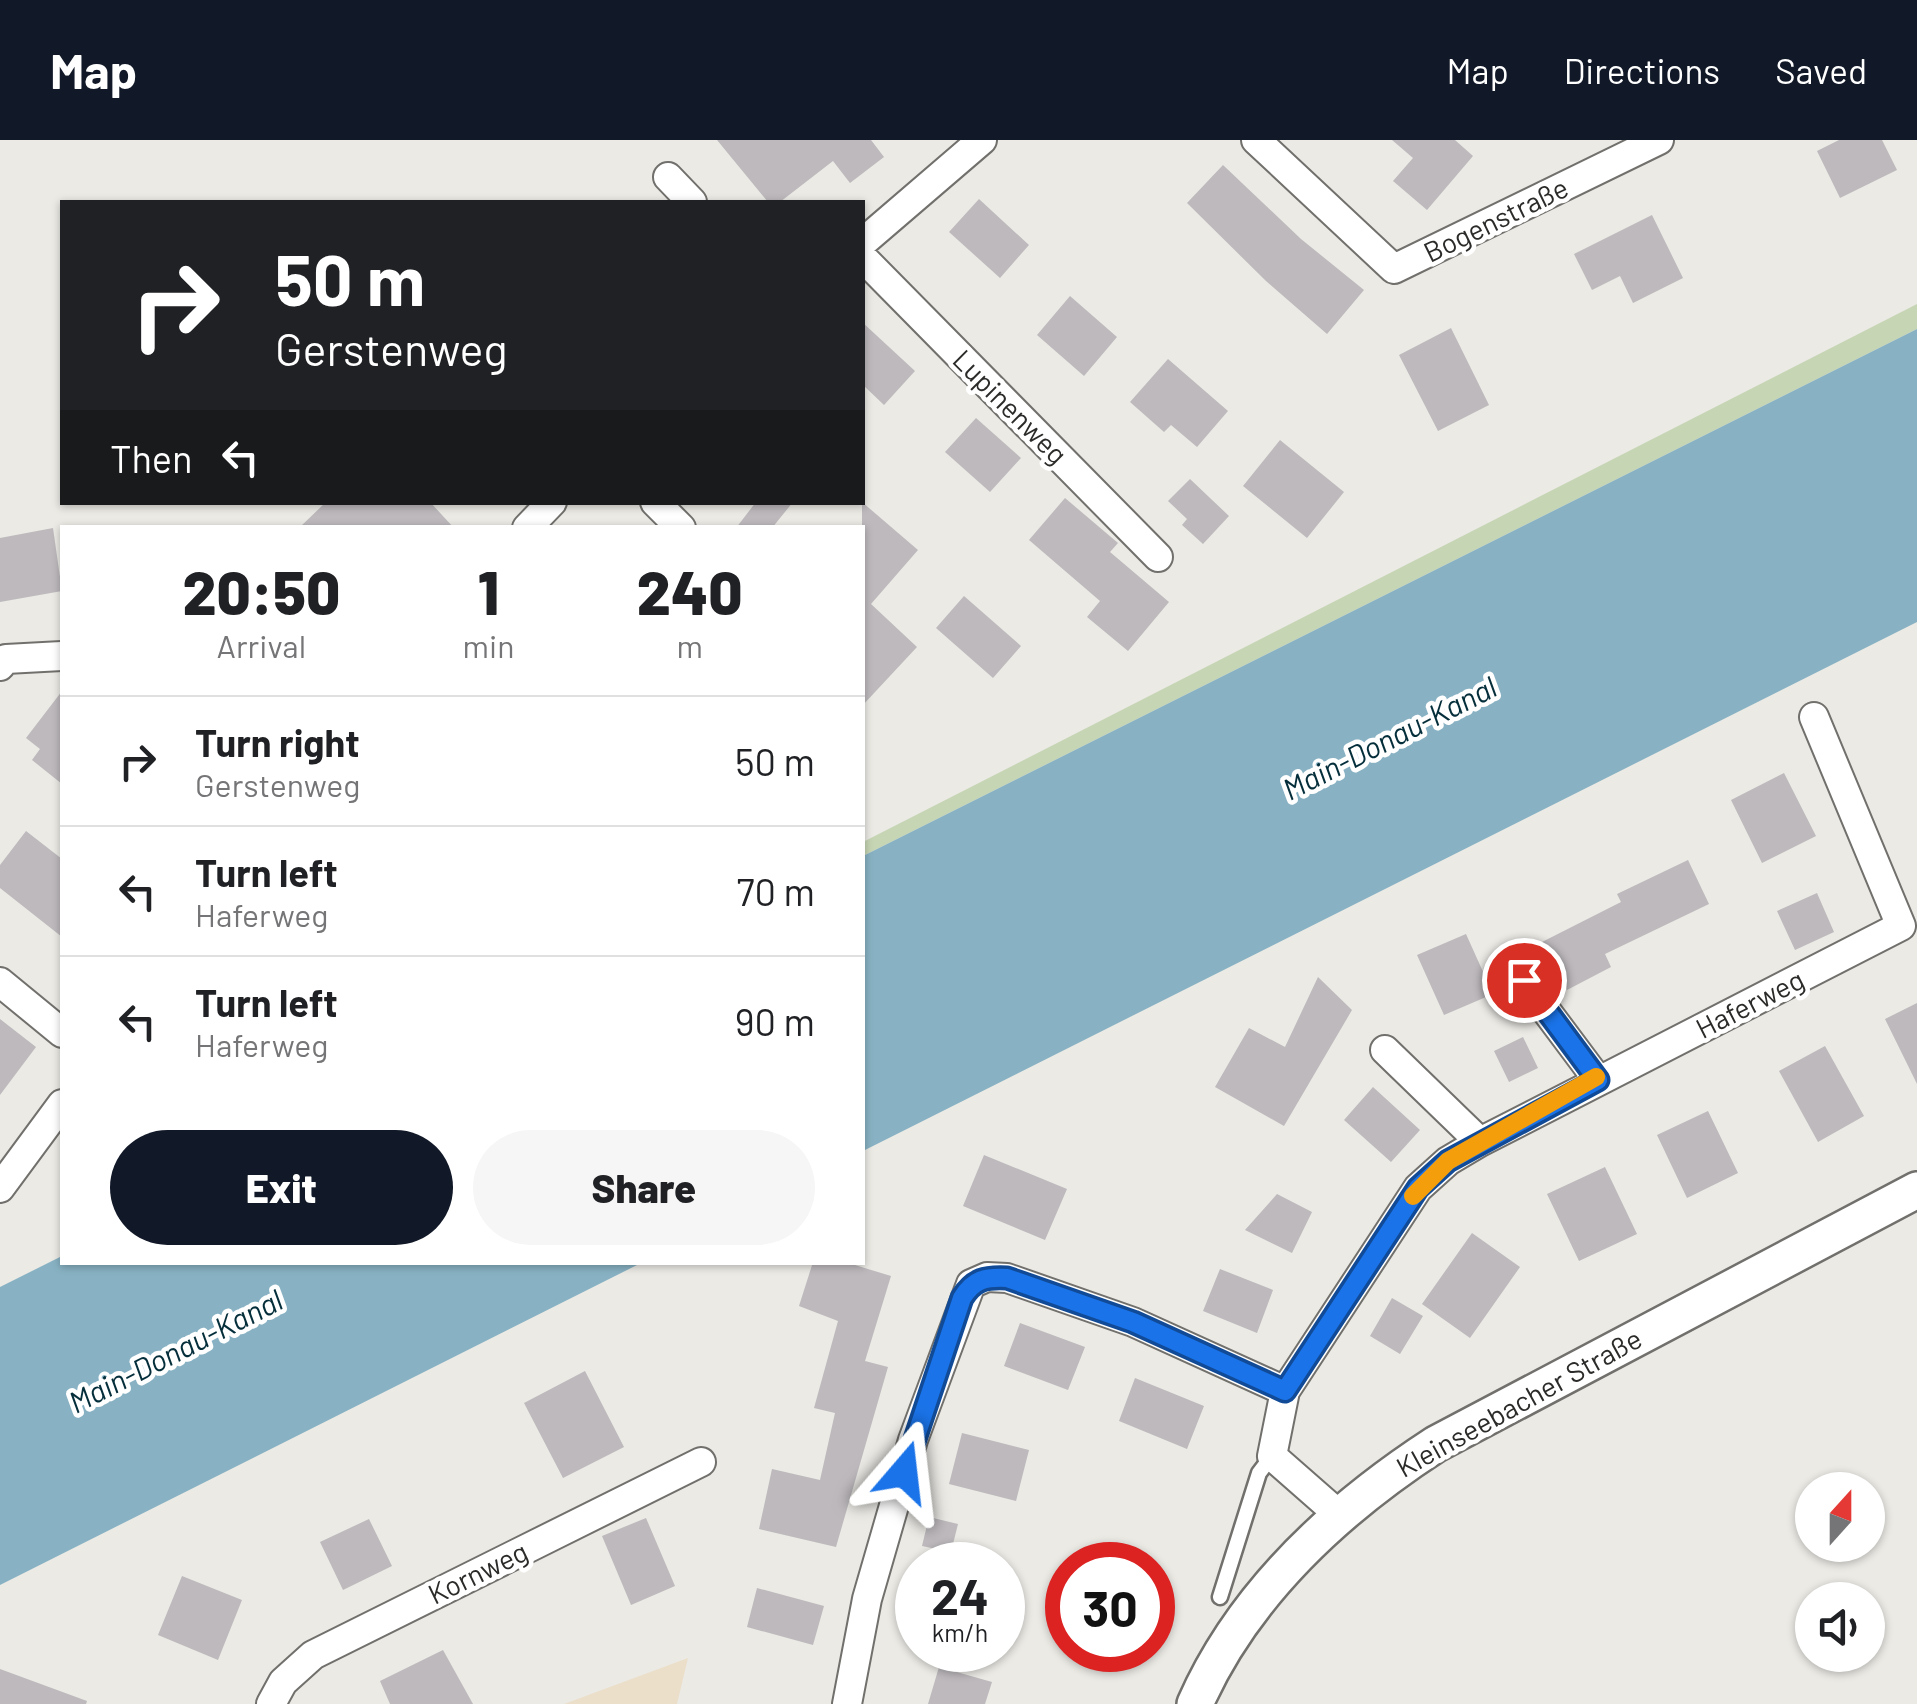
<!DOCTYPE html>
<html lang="en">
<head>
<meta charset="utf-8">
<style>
  body { margin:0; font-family:Barlow,sans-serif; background:#f6f6f6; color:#202124; height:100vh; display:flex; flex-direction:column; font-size:38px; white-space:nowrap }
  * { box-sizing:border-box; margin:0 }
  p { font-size:32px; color:#757577 }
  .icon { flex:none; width:55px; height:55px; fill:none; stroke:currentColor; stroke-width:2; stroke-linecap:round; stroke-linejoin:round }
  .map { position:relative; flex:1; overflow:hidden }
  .panel { position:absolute; left:60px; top:385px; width:805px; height:740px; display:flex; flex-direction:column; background:#fff; border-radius:0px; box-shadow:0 2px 8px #0004 }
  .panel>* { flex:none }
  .top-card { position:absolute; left:60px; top:60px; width:805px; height:305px; border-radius:0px; box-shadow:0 2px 8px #0004; background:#202124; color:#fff; overflow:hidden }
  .needle { width:65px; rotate:21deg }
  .buttons { position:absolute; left:1795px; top:1332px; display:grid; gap:20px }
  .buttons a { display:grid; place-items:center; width:90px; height:90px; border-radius:50%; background:#fff; box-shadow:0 2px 8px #0004; font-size:50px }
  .speed { position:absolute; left:895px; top:1402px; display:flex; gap:20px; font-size:50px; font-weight:700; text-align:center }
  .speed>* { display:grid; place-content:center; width:130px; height:130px; border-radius:50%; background:#fff; box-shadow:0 2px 8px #0004; line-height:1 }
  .speed small { font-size:25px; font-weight:400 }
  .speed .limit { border:15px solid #d22; background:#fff; color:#111 }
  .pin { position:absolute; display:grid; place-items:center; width:85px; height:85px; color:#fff; margin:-42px; border:5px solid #fff; border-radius:50%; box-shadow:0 2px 10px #0007 }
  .me { position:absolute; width:110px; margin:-55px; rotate:17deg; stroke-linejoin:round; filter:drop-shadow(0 0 8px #0008) }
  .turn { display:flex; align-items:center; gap:35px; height:210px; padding:0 50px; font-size:45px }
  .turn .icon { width:130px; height:130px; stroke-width:2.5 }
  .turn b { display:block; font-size:70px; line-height:85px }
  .then { display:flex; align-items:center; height:95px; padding:0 50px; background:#0003; gap:20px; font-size:38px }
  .eta { display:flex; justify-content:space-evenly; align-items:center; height:170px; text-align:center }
  .eta b { font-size:60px; font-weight:800; line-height:70px }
  .primary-button { display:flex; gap:20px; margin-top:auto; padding:20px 50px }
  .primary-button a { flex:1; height:115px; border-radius:60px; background:#111827; color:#fff; font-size:40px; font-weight:800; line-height:115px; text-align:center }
  .primary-button a+a { background:#f6f6f6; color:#202124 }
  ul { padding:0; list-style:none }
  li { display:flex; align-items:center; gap:30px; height:130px; padding:0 50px; border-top:2px solid #e0e0e0 }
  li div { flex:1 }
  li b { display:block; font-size:38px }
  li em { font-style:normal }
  header { display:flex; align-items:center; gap:60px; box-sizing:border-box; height:140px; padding:0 50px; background:#111827; color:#fff }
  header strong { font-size:48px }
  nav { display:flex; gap:55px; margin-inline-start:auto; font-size:35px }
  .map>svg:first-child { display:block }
  .education { fill:#ebdfca }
  .green { fill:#c6d5b4 }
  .water { fill:#88b2c3 }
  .building { fill:#bdb9bd }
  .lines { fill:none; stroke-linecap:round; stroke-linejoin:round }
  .service-casing { stroke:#71706c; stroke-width:19 }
  .minor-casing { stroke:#71706c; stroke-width:32 }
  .tertiary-casing { stroke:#71706c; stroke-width:40 }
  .service { stroke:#fff; stroke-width:14 }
  .minor { stroke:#fff; stroke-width:28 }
  .tertiary { stroke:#fff; stroke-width:35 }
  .route-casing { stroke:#114b97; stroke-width:25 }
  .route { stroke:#1a73e8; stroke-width:18 }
  .slow { stroke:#f59e0b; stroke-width:18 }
  .labels { text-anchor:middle; stroke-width:9; stroke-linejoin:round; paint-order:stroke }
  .street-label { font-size:28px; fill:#2b2b29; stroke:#fff }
  .water-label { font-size:30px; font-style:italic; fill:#052e3b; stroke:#fff }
</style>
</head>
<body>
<header>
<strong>Map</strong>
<nav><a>Map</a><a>Directions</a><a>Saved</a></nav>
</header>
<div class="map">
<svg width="1917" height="1564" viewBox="0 0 1917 1564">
  <rect width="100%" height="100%" fill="#ebeae5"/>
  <path class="education" d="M688,1518l-11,46h-113z"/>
  <path class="green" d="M1917,164v25l-1054,527v-14z"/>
  <path class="water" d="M1917,189v293l-1054,529v-295z
    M62,1116v6l579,1 -641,322v-298z"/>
  <path class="building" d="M717,0h154l13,17 -34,26 -17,-22 -53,41h-12z
    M1392,0h63l18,16 -46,54 -34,-29 20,-23z
    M1839,0h43l15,30 -57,28 -23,-47z
    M1223,25l78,74 63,51 -37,44 -61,-53 -79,-78z
    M979,59l50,46 -29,33 -51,-46z
    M1652,75l31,63 -50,25 -13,-27 -28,14 -18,-36z
    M1070,156l47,41 -33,39 -47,-41z
    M862,182l53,49 -31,34 -22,-21z
    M1451,188l38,77 -51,26 -39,-76z
    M1168,219l60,52 -31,36 -26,-22 -7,7 -34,-30z
    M976,278l45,40 -31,34 -45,-40z
    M1280,300l64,52 -37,46 -64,-52z
    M1190,339l39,37 -26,28 -21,-19 5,-6 -19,-18z
    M1065,358l53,45 -8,9 59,50 -41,49 -41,-34 13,-16 -71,-61z
    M326,362h104l24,26h-155z
    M756,362h37l-21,26h-36z
    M862,362l56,48 -47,54 46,43 -55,59z
    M53,388l9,63 -62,11v-64z
    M964,456l57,50 -28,32 -57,-50z
    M62,551v93l-30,-24 8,-11 -14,-11z
    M1784,633l32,63 -54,27 -31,-63z
    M26,691l36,28v78l-62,-49v-23z
    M1688,720l21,44 -104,50 6,13 -44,23 -25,-48 79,-40 -4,-8z
    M1817,753l17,39 -39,18 -18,-39z
    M1466,794l27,60 -49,21 -27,-60z
    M1318,837l34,33 -68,116 -69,-39 34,-59 36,19z
    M1917,863v81l-32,-65z
    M0,879l36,28 -36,48z
    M1523,897l15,31 -29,14 -15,-31z
    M1825,906l39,70 -46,26 -39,-71z
    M1373,947l47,43 -29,32 -47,-42z
    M1708,971l30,62 -51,25 -30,-63z
    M984,1015l83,34 -22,51 -82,-34z
    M1605,1027l32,67 -58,27 -32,-67z
    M1277,1054l35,18 -20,41 -47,-23z
    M1472,1093l48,34 -50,71 -48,-34z
    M813,1122h32l46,14 -26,85 23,6 -52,180 -77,-18 13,-60 48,11 15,-67 -21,-5 24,-87 -39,-15z
    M1220,1129l53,21 -16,43 -54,-22z
    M1392,1158l31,18 -23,38 -30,-18z
    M1020,1183l65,24 -17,43 -64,-24z
    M585,1231l39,76 -61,31 -39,-75z
    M1135,1238l69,28 -17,43 -68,-28z
    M962,1293l67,17 -13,51 -67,-17z
    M929,1377l29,7 -7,28 -29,-6z
    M646,1378l29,68 -44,19 -29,-69z
    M369,1379l23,47 -49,24 -23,-48z
    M182,1436l60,24 -24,60 -60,-25z
    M757,1448l67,18 -11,39 -66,-18z
    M443,1510l30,54h-83l-10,-23z
    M939,1527l53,15 -7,22h-57z
    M0,1529l87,32 -1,3h-86z"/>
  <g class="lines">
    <g class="service-casing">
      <path id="service" d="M1220,1457l39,-124 13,-17"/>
    </g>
    <g class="minor-casing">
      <path id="minor" d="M1256,0l138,129 265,-129
        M668,37l24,25
        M862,103l120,-103
        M862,117l296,300
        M655,362l26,26
        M527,388l25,-26
        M0,526l6,-7 56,-3
        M1524,841l74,99
        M0,842l62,51
        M1385,910l95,92
        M0,1048l62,-84
        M1337,1373l-65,-57 13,-65 133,-203 30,-27 32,-19 421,-216 -87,-209
        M271,1564l12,-22 30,-27 388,-193
        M847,1564l20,-105 46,-159 58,-156 16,-7 20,1 126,44 152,69"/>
    </g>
    <g class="tertiary-casing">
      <path id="tertiary" d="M1195,1564c49,-111 141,-195 241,-260l481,-254"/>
    </g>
    <use href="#service" class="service"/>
    <use href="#minor" class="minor"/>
    <use href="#tertiary" class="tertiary"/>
  </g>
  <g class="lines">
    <g class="route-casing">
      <path id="route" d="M904,1332l58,-174c12,-19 23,-21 45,-20l126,44 152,69 133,-203 30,-27 150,-81 -74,-100"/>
    </g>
    <use href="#route" class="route"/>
    <path class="slow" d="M1413,1056l35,-35 148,-84"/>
  </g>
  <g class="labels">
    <g class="street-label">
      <text transform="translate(1496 80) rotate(-26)" y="10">Bogenstraße</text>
      <text transform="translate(1010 267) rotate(45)" y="10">Lupinenweg</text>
      <text transform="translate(1750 864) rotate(-27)" y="10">Haferweg</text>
      <text transform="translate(1519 1263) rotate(-29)" y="10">Kleinseebacher Straße</text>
      <text transform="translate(478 1433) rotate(-26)" y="10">Kornweg</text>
    </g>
    <g class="water-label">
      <text transform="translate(1390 599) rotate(-27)" y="10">Main-Donau-Kanal</text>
      <text transform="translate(176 1212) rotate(-27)" y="10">Main-Donau-Kanal</text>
    </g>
  </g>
</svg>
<div class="buttons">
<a><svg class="needle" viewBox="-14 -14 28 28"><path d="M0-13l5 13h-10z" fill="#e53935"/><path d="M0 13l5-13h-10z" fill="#757577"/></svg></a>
<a><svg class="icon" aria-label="sound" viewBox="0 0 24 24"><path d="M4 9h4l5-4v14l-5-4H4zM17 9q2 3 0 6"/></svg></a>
</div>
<div class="speed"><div>24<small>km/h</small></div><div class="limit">30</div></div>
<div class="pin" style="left:1524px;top:840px;background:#d93025"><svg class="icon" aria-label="arrive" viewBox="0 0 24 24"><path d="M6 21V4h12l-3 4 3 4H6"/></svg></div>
<svg class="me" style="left:904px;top:1332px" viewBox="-20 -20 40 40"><path d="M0-17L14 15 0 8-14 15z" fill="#1a73e8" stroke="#fff" stroke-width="4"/></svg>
<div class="top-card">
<div class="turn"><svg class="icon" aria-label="right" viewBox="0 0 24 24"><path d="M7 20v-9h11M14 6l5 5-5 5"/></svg><div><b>50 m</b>Gerstenweg</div></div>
<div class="then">Then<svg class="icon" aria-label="left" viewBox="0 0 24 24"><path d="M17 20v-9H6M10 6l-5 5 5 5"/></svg></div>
</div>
<section class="panel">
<div class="eta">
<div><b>20:50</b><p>Arrival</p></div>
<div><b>1</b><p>min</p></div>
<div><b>240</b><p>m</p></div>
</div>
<ul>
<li><svg class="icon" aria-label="right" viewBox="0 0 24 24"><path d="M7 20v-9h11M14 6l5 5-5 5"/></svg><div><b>Turn right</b><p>Gerstenweg</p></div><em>50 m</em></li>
<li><svg class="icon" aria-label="left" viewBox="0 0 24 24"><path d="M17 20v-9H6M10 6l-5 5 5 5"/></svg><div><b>Turn left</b><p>Haferweg</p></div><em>70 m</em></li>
<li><svg class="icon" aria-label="left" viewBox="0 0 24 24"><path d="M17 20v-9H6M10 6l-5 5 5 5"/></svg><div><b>Turn left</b><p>Haferweg</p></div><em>90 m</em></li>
</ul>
<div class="primary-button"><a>Exit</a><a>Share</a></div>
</section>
</div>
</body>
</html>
